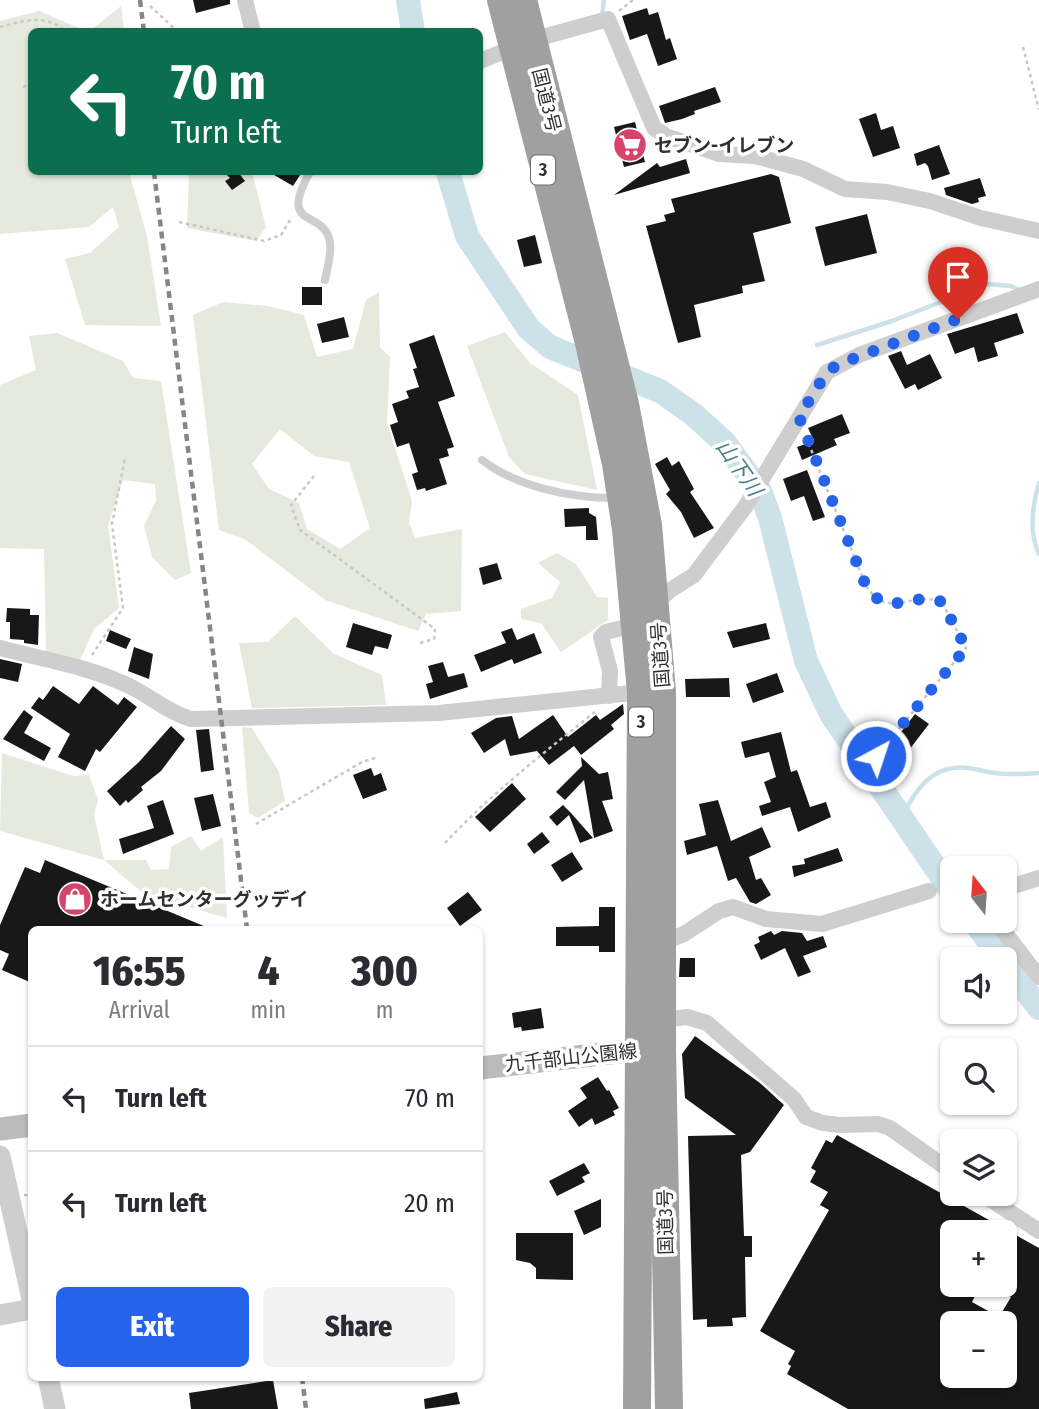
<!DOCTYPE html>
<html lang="en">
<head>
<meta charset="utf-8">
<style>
  body { margin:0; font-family:"Fira Sans Condensed","Noto Sans JP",sans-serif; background:#f2f2f3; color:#2b2b33; height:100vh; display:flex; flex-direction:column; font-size:26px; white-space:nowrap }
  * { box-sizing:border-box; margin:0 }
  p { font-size:23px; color:#7c7c81 }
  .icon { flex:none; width:38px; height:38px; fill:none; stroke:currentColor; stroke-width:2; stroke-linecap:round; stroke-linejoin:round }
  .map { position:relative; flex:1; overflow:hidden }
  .side { position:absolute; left:28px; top:926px; width:455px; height:455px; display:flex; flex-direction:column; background:#fff; border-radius:10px; box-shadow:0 2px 5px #0004 }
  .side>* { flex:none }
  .hud { position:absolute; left:28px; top:28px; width:455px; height:147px; border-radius:10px; box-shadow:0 2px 5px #0004; background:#0b6e4f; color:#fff; overflow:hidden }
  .needle { width:46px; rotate:343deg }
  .tools { position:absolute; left:940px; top:856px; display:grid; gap:14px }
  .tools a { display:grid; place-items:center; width:77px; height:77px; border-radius:10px; background:#fff; box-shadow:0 2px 5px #0004; font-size:35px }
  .pin { position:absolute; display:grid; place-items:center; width:60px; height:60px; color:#fff; margin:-72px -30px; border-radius:50% 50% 50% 0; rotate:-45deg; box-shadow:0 0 7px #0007 }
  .pin .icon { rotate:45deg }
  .me { position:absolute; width:77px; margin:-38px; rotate:40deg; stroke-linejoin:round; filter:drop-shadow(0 0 5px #0008) }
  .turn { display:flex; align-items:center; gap:24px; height:147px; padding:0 28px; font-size:32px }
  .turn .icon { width:91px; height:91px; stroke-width:2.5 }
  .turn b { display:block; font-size:49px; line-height:60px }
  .eta { display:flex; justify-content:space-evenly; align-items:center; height:119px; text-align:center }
  .eta b { font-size:42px; font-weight:800; line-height:49px }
  .button { display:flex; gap:14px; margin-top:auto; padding:14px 28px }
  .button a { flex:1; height:80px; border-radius:10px; background:#2563eb; color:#fff; font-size:28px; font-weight:800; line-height:80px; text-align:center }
  .button a+a { background:#f2f2f3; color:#2b2b33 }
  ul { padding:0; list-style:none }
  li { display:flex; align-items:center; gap:21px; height:105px; padding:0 28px; border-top:2px solid #e1e1e2 }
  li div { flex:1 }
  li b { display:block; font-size:26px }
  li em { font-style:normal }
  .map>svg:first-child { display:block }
  .green { fill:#e6e9dd; fill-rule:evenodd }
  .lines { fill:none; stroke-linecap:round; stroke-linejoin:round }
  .stream { stroke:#cce2e8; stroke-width:4.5 }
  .river { stroke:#cce2e8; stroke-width:24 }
  .building { fill:#181818; fill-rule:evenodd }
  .path { stroke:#c8c8c8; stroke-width:2.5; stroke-dasharray:3.5 3.5; stroke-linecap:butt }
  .service { stroke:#cecece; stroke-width:8 }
  .minor { stroke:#cecece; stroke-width:16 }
  .tertiary { stroke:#cecece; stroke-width:21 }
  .secondary { stroke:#bbb; stroke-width:23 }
  .trunk { stroke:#a0a0a0; stroke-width:28 }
  .rail { stroke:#868686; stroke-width:4.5; stroke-dasharray:7 5; stroke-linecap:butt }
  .route { stroke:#2563eb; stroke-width:12; stroke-dasharray:0 21.6 }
  .labels { text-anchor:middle; stroke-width:7; stroke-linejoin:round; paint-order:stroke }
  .shield { fill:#fff; stroke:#6f6f6f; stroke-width:2 }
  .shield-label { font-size:18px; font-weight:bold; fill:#313131 }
  .street-label { font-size:19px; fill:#313131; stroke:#fff }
  .poi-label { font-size:19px; font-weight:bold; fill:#313131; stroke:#fff; text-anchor:start }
  .water-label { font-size:21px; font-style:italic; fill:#467e8c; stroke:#fff }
</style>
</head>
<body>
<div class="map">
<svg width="1039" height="1409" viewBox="0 0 1039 1409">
  <rect width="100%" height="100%" fill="#fff"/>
  <path class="green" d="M121,6l3,25h-34z
    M39,11l47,20 -54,1v140h97l18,64 14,90 -76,-1 -20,-66 25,-6 29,-26 -6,-20 -24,20 -89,7v-213z
    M189,172h63l14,55 -10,14 -69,-13z
    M379,292l1,55 10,10 -3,66 25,78 -3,22 6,15 47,-9 -1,82 -35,3 -8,17 -93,-31 -79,-60 -27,-10 -26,-215 30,-13 45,4 36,9 13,42 36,-8 13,-49zM280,429l34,27 35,6 21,66 -30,21 -33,-20 -8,-26 -30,-14 -17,-25z
    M505,332l25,31 48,32 19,95 -72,-16 -16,-17 -42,-111z
    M57,333l66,28 10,17 28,3 30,192 -16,7 -23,-23 -8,-31 12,-25 -1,-17 -32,-4 -15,45 11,83 -25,21 -15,33 -33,-9 -2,-104 -44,-1v-163l36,-15 -7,-34z
    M557,553l19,11 21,33 11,1v22l-47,32 -20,-29 -20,-4v-10l31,-11 8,-16 -22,-19z
    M295,616l39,38 48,21 4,30 -134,3 -13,-65 29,-1z
    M242,727l10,1 27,44 6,29 -27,17 -9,-5z
    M2,753l71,23 16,-1 9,25 -4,15 10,45h42l5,10 18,-1 2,-22 20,-11 10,15 22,-14 4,81 -83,-24 -40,-34 -104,-29z"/>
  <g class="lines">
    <path class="stream" d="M602,16l2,-16
      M817,345l75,-24 95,-37 24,2 11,5
      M1039,483c-7,22 -10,51 0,71
      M901,820c13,-30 31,-56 67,-52 9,1 18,4 27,5 14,2 30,1 44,0"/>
    <path class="river" d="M408,0l5,32
      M448,172l19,64 62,93 21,18 110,44 33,23 32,29 35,48 10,27 36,143 25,53 121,178
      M973,920l29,39
      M1004,962l35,46"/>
  </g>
  <path class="building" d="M193,0h37v4l-34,9z
    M647,8l2,7 9,-3 8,28 4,-2 7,21 -19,7 -11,-32 -17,6 -8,-24z
    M715,87l6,15 -27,9 1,3 -13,5 -17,4 -6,-17z
    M876,113l5,17 12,-4 7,22 -27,9 -14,-38z
    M635,122l10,40 -21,5 -10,-40z
    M939,145l11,29 -18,6 -4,-14 -3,-3 -8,3 -3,-12z
    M686,159l4,14 -76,22 43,-32 3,4z
    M224,172h14l7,9 -13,9 -7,-9 5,-3z
    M269,172h33l-9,14z
    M771,174l8,3 12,46 -38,10 12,48 -23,5 1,7 -49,12 7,32 -23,6 -32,-117 20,-5 -2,-6 11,-3 -4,-13z
    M980,178l6,18 -8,2 1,4 -7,2 -26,-9 -2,-7z
    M867,214l10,39 -52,13 -10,-39z
    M535,235l7,28 -18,4 -7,-27z
    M302,287h20v18h-20z
    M1017,313l7,20 -30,10 4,13 -20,6 -4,-15 -19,7 -8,-20z
    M344,317l5,20 -27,6 -5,-19z
    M434,335l21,61 -17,6 16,45 -7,2 2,7 -10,3 8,25 -21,7 -1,-3 -8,2 -5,-16 6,-2 -9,-29 -12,4 -7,-22 8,-3 -6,-18 17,-6 -3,-7 13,-4 -6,-18 4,-1 -8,-24z
    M901,351l6,14 23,-11 12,24 -24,12 -3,-6 -10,5 -17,-33z
    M842,414l8,19 -16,6 3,6 -35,15 -5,-13 17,-6 -6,-13z
    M667,457l5,9 7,-5 15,28 -4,3 24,36 -20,10 -13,-26 -15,-18 4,-4 -15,-26z
    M807,470l18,47 -12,4 -9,-25 -13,5 -8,-22z
    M589,508v5l7,4 2,23h-12v-14l-21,1 -1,-18z
    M497,563l5,16 -19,6 -4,-17z
    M7,608l23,1v6h9l-1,30 -14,-2v-3l-14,-1v-17h-4z
    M353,623l39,12 -4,14 -13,-3 -3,9 -26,-8z
    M766,623l4,16 -37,9 -6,-16z
    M512,628l5,12 17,-7 8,20 -28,11 -2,-5 -31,13 -7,-17 32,-12 -5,-11z
    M110,630l21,9 -5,10 -20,-8z
    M134,647l19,7 -4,25 -21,-8z
    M0,659l22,5 -4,18 -18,-4z
    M443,662l5,15 16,-4 4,14 -38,12 -4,-15 7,-2 -5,-16z
    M777,673l7,19 -31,11 -7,-19z
    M729,678l1,19h-44l-1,-18z
    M53,686l26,18 14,-18 25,19 6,-8 13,10 -37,45 -4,-3 -11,22 -27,-14 12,-23 -39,-26 8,-11 4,3z
    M623,704l1,10 -13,11 3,4 -33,26 -7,-9 -25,19 -12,-14 -27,5 -5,-17 -21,14 -13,-20 25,-15 16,-2 7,23 34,-24 15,22 28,-22 4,5z
    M24,710l9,7 -9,16 27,15 -7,13 -41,-22z
    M915,714l14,10 -20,26 -14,-10z
    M171,726l14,13 -24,32 -20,16 2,3 -15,13 -2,-3 -6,6 -13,-15 32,-29z
    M209,729l5,41 -13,2 -5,-42z
    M781,732l10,40 6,-2 13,37 16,-5 5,15 -33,15 -8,-25 -28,9 -3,-10 12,-4 -7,-20 12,-5 -7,-25 -24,6 -4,-16z
    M581,757l18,17 9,-2 5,27 -11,2 11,30 -19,7 -10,-58 -19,20 -9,-8 26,-26z
    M371,768l3,8 7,-3 6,17 -24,9 -10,-24z
    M512,783l14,16 -36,33 -15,-15z
    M213,794l8,32 -19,5 -8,-33z
    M163,800l11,34 -51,20 -4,-15 35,-11 -7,-22z
    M718,800l13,41 31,-14 9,20 -22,10 7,23 5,-2 10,17 -15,9 -6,-2 -14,-24 -8,3 -11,-35 -30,9 -3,-14 22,-6 -7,-31z
    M563,805l8,8 22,25 -13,5 -11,-28 -12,11 -8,-9z
    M542,832l8,10 -16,12 -7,-10z
    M838,848l5,13 -49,16 -2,-11 13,-2 -1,-5z
    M572,852l11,17 -21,13 -11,-17z
    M45,860l166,69h-179v54l-30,-13 7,-16 -9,-4v-25l25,-58 15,6z
    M468,892l14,18 -22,16 -13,-18z
    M599,907h16v45h-16v-6h-43v-19l43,-1z
    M771,931l3,4 8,-4 20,2 5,8 16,-5 4,11 -24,9 8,16 -13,5 -13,-29 -24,12 -7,-15 6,-3 -2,-5z
    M680,958h15v19h-16z
    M541,1008l3,20 -22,3 -1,-4 -7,1 -2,-15z
    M695,1036l65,47 24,22 -34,47 -9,3 3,81h8v21h-7l1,60 -14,1 1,8 -26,1v-8l-14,1 -5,-184 48,-1 -51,-37 -3,-44z
    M598,1077l9,14 2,-1 10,18 -6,3 2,4 -20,10 -3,-7 -13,9 -11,-16 19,-13 -7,-10z
    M837,1135l202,113v161h-191l-61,-35 4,-8 -3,-2 7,-13 -35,-20 69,-121 -9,-5 8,-13 -18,-10 6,-11 -5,-3 15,-28 6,3zM952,1232h52v52h-14l21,13 -12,20 -27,-15 9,-18h-29zM952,1323h52v53h-52z
    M584,1163l6,10 -8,4 3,5 -28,14 -8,-15z
    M601,1199v28l-17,8 -10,-24z
    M516,1233h57v47l-37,-1v-11l-6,-5 -14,-3z
    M273,1380l5,29h-87l-2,-16z
    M457,1392l3,12 -35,5 -1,-10z"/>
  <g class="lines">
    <path class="path" d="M150,6l28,26
      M619,11l14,-11
      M0,27c23,-6 47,-14 66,5
      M1023,47l16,63
      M23,87l9,-4
      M179,222l85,19 17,-6 11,-18
      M806,437l60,149c23,35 45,4 76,16l24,46 -90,108
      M314,476l-23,29 9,25 135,99 -1,10 -14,4
      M92,655l31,-47 -11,-84 13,-66
      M256,824l106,-62 16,-5
      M445,843c46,-49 97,-89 150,-131
      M24,1195h8"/>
    <path class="service" d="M310,172c-33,59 14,36 20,70 2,12 -3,27 -5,38
      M482,460c35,27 89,38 133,38"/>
    <path class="minor" d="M245,0l8,32
      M480,61l52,-21 76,-21 46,109 12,8 53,18 36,2 48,13 42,20 42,3 43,9 51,17 58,13
      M0,648c41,11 86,18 125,36 23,10 42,28 66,35l248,-6 202,-21
      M609,696l1,-25 -9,-34 5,-5 28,-7 35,-34 25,-16 51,-68 82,-135 32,-17 180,-66
      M1004,889l35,-11
      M995,920l44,57
      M662,943l22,-9 35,-23 14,-4 33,12 56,5 107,-33
      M661,1020l26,-3 20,6 87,76 12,18 17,6 17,2 38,-1 12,4 62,44
      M982,1194l57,37"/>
    <path class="tertiary" d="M0,1156l32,143
      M0,1315l32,-6
      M48,1377l7,32"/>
    <path class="secondary" d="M480,1068l174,-20
      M0,1129l32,-4"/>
    <path class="trunk" d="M501,0l87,339 28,125 10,65 15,163 -4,717
      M523,0l102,404 23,121 14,167v356l7,361"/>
    <path class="rail" d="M140,0l4,32
      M154,172l93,757
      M302,1377l4,32"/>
  </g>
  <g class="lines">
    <path class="route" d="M876,756l90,-108 -24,-46c-31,-12 -53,19 -76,-16l-67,-169 28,-45 12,-8 119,-45"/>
  </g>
  <defs>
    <g id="supermarket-disc" transform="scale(1.75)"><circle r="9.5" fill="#d5456b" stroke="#fff"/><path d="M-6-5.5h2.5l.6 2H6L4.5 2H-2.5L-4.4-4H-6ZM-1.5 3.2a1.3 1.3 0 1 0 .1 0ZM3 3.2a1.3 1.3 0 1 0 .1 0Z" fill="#fff"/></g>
    <g id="shop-disc" transform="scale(1.75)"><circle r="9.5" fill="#d5456b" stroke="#fff"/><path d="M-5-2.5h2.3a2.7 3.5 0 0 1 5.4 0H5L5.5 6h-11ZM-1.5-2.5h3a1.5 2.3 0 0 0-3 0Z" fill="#fff"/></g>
  </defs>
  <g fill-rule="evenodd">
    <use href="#supermarket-disc" x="630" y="145"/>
    <use href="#shop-disc" x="75" y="899"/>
  </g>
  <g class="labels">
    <g class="shield">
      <rect x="531" y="155.5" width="24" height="29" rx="5"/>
      <rect x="629" y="707.5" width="24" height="29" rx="5"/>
    </g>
    <g class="shield-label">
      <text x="543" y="176">3</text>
      <text x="641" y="728">3</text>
    </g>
    <g class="street-label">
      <text transform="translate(547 100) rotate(76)" y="7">国道3号</text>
      <text transform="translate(660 655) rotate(-94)" y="7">国道3号</text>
      <text transform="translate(571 1057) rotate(-6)" y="7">九千部山公園線</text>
      <text transform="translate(665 1222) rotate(-91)" y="7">国道3号</text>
    </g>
    <g class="poi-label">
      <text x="654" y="152">セブン-イレブン</text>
      <text x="100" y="906">ホームセンターグッデイ</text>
    </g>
    <g class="water-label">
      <text transform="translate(739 468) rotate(55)" y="7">山下川</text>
    </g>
  </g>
</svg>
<div class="tools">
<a><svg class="needle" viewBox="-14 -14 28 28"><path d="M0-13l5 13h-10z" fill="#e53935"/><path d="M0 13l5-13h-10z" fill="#7c7c81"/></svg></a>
<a><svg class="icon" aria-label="sound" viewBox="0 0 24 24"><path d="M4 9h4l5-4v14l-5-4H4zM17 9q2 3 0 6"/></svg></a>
<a><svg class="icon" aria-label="search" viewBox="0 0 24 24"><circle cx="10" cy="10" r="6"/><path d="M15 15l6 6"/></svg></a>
<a><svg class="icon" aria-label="layers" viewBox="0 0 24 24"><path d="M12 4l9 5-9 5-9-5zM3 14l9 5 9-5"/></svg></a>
<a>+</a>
<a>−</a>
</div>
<div class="pin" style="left:958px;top:319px;background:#d93025"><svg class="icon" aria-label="arrive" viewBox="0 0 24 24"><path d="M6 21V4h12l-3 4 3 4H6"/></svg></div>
<svg class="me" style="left:876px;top:756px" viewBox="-20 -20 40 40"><circle r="17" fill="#2563eb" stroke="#fff" stroke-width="3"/><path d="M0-11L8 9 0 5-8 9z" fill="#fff"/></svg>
<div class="hud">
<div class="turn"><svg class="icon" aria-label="left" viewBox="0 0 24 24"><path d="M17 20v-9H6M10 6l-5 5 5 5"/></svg><div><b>70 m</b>Turn left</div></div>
</div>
<section class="side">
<div class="eta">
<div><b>16:55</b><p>Arrival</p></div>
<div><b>4</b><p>min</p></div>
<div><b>300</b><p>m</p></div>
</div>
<ul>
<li><svg class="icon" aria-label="left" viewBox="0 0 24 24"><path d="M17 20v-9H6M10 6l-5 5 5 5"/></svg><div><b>Turn left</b></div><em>70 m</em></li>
<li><svg class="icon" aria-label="left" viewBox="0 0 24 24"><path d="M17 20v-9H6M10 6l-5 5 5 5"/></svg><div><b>Turn left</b></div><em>20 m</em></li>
</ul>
<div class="button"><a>Exit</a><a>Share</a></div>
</section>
</div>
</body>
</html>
